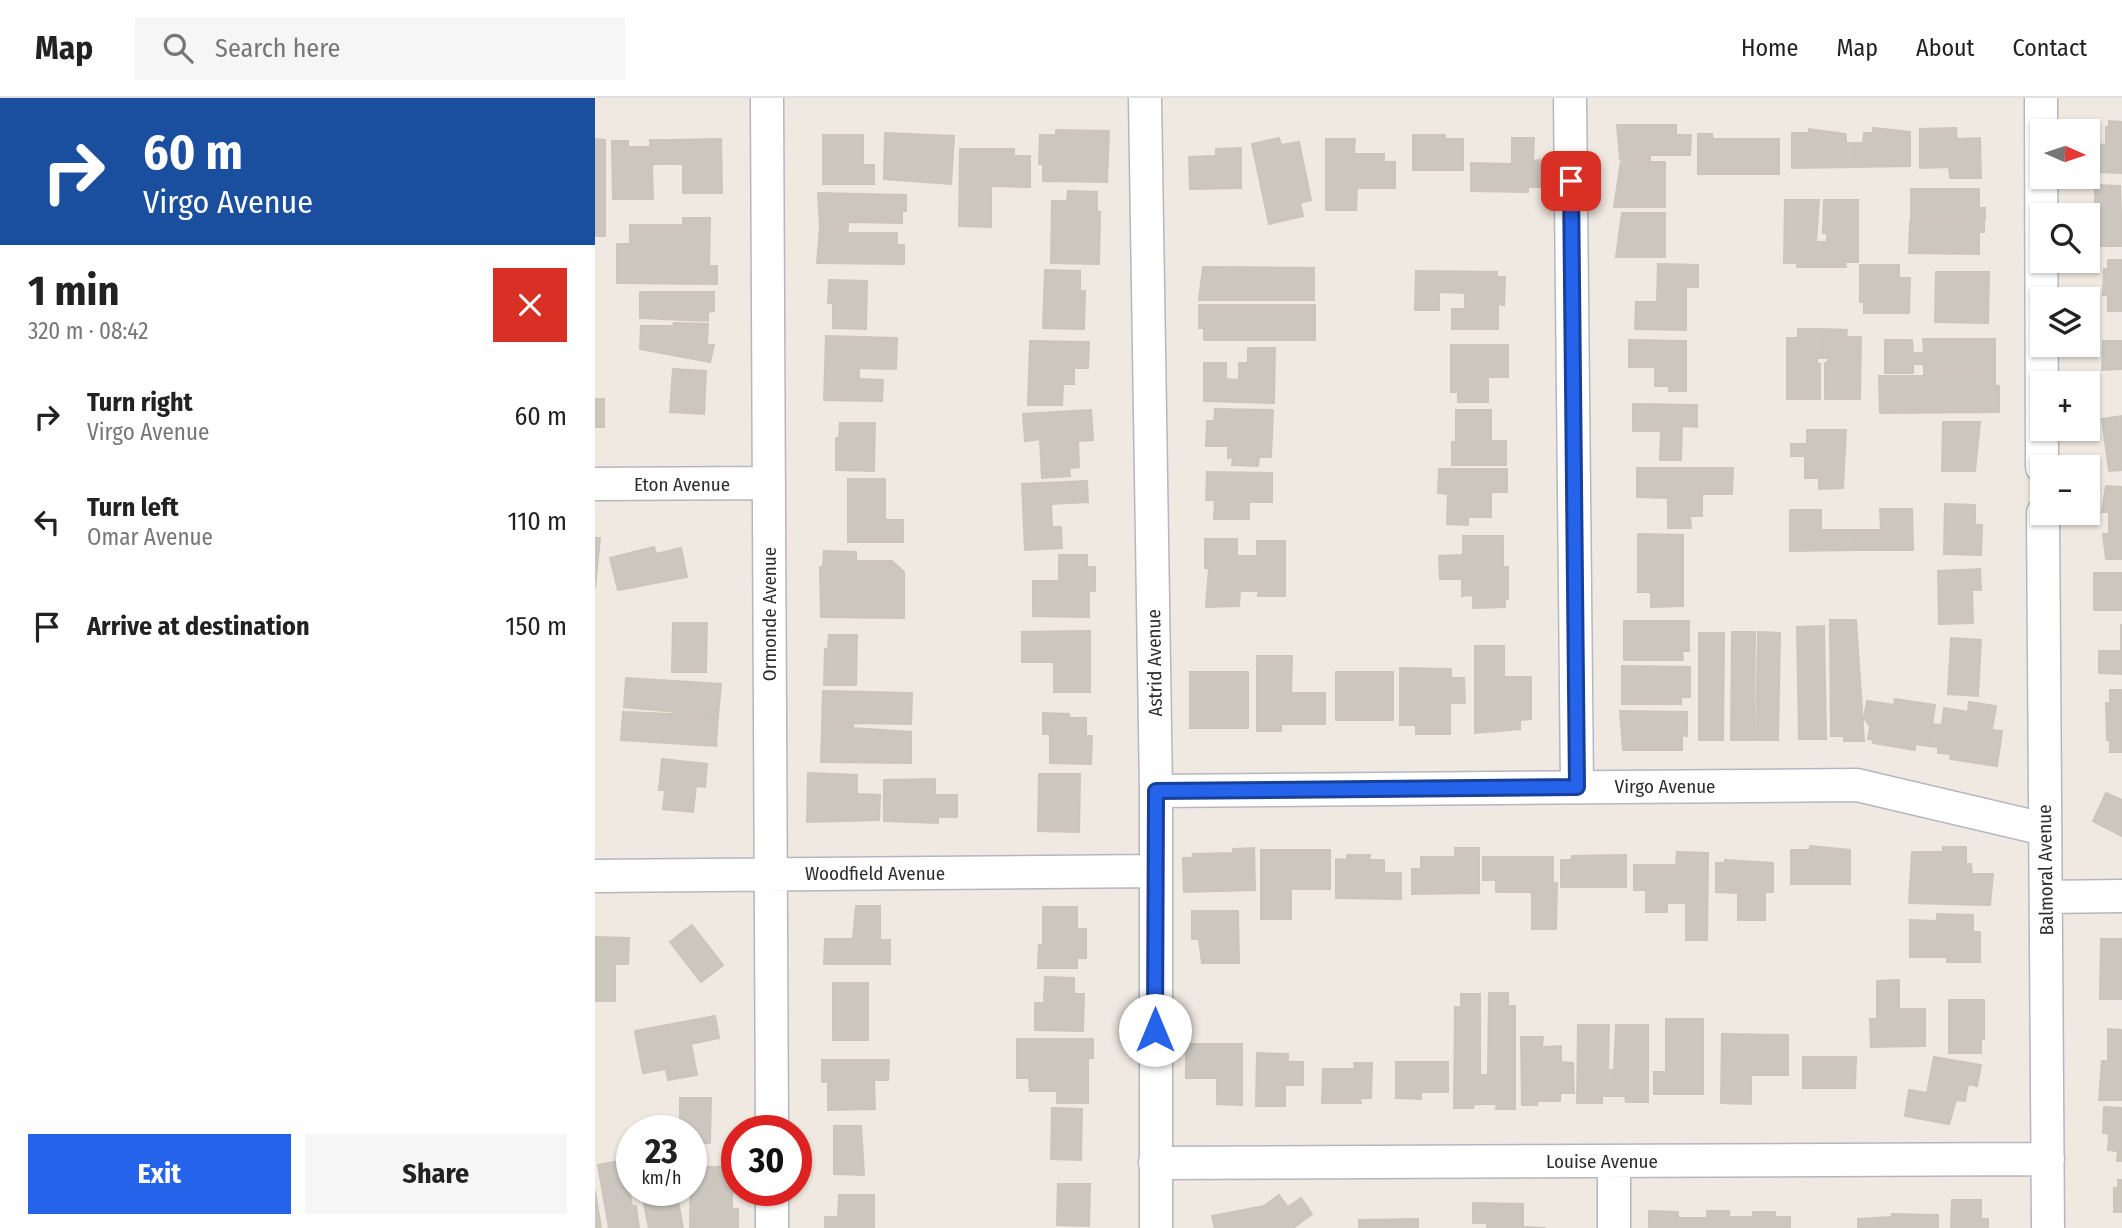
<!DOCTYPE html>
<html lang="en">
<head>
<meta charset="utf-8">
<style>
  body { margin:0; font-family:"Fira Sans Condensed",sans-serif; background:#f6f6f6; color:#222; height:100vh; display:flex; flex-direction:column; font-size:26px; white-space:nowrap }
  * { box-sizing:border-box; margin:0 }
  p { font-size:23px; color:#767676 }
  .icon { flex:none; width:38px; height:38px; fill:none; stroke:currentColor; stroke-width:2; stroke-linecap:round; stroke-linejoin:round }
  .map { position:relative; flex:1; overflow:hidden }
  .sheet { display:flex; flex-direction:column; background:#fff; width:595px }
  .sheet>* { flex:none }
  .top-card { background:#1a4fa0; color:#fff; overflow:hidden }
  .needle { width:46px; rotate:93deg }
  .fabs { position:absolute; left:1435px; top:21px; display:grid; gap:14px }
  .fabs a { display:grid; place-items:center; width:70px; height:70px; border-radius:0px; background:#fff; box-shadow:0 2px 5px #0004; font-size:35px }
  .speed { position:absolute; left:21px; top:1017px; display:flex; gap:14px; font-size:35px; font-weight:700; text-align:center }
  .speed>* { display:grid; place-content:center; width:91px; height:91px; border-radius:50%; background:#fff; box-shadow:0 2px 5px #0004; line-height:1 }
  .speed small { font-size:18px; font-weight:400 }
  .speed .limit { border:10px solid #d22; background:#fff; color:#111 }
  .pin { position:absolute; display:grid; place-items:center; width:60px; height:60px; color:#fff; margin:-30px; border-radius:14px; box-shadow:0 4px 10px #0006 }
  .me { position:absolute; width:77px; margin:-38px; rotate:0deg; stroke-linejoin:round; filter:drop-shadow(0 0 5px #0008) }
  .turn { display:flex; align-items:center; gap:24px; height:147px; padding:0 28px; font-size:32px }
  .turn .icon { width:91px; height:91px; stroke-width:2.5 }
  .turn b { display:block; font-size:49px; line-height:60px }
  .round { display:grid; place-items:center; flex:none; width:74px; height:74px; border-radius:0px; background:#f6f6f6 }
  .headline { display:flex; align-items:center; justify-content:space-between; height:119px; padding:0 28px }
  h1 { font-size:42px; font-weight:700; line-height:52px }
  .cta { display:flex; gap:14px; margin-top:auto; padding:14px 28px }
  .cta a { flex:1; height:80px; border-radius:0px; background:#2563eb; color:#fff; font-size:28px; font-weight:700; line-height:80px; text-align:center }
  .cta a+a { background:#f6f6f6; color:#222 }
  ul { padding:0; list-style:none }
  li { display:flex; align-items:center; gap:21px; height:105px; padding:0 28px }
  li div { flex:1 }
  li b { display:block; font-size:26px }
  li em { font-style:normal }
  header { display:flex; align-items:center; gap:42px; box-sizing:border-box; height:98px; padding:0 35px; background:#fff; border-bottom:2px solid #e0e0e0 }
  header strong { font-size:33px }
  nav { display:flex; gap:38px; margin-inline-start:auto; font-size:24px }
  .search { width:490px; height:63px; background:#f6f6f6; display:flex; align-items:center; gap:18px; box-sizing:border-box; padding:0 24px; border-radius:0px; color:#767676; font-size:26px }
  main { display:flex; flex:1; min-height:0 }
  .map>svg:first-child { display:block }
  .building { fill:#cbc7bf; stroke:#cbc5ba; stroke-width:2 }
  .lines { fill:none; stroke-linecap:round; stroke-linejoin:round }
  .minor-casing { stroke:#b4b7c1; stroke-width:35 }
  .minor { stroke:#fff; stroke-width:32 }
  .route-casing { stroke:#184099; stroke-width:18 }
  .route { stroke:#2563eb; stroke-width:12 }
  .labels { text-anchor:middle; stroke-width:7; stroke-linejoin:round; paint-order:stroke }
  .street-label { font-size:19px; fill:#2e2e2e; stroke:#fff }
</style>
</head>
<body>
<header>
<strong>Map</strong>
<div class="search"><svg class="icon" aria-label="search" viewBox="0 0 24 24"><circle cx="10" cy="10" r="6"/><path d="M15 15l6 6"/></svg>Search here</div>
<nav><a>Home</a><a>Map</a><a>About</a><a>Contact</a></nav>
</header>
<main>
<section class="sheet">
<div class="top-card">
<div class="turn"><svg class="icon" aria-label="right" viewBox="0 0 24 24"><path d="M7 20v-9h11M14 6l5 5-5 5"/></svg><div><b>60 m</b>Virgo Avenue</div></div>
</div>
<div class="headline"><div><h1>1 min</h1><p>320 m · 08:42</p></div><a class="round" style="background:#d93025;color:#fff"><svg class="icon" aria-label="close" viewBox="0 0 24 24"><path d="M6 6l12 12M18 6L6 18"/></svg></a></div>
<ul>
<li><svg class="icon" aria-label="right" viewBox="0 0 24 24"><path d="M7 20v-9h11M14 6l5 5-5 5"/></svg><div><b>Turn right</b><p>Virgo Avenue</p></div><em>60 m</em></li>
<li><svg class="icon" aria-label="left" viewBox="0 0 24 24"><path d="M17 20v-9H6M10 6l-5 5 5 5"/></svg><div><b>Turn left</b><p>Omar Avenue</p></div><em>110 m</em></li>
<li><svg class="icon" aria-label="arrive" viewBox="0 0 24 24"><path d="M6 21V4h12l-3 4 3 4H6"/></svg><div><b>Arrive at destination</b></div><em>150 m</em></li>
</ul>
<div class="cta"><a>Exit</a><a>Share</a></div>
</section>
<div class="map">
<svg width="1527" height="1130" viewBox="0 0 1527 1130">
  <rect width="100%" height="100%" fill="#efe9e1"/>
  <path class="building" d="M1514,23l13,1v51l-27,-1 1,-28 10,1v-18h3z
    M1022,27h59v10h15l-1,20h-40v5l-30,-1z
    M1278,30l37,4v34l-55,1v-24h8l1,-10h9z
    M1361,30l1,11 23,-1 1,40h-31l-1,-11 -29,1v-39z
    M1214,31l37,5v9h9v24l-63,1v-35h17z
    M461,32l53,1 -2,51 -64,-1v-17h-4l1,-29h16z
    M290,35l69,3 -3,48 -67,-5z
    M1103,36h14l1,5h66v35h-81z
    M228,37h40v30h11v19h-51z
    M818,37h32v4h18v31h-50z
    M684,40l2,7 18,-3 12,58 -11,3 3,13 -34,8 -17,-80z
    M917,40h22l-1,23 7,-1v27h-12v5l-57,-1v-28l41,1z
    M0,41l10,1v96h-10z
    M126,41l1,54h-39v-29h-14v-24z
    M731,41h29l-1,15h30v8h11v26h-38l-1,22h-30z
    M55,42h19v24h-17l1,35h-40l-1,-58h16v6h22z
    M646,50v40l-51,1 -1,-32 27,-1v-7z
    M365,51h54v7h16v31l-39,-1v41l-32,-1z
    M1026,63l44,1v45h-51z
    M1500,87l25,1 2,60h-27z
    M1316,91h68v19h6v12h-74z
    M473,93l29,1v20h3l-1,52 -48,-1 1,-62h15z
    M223,95l88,2v16h-4v12l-54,-1v6h-28z
    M1190,102h34l-3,42h6v25h-25v-4h-13z
    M1229,102h34v62h-13l1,5h-24v-25h5v-9h-4z
    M1027,115h43v44h-49z
    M88,120h27l-1,48h8v18l-100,-1v-39h13v-19h53z
    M1315,124h74v10h-5v22l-70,-1z
    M225,130h28l-1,5h50v12h7v19l-87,-1z
    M1513,162h14v51h-14v-16h-5l1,-26h4z
    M1063,166l40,1v22h-12v43l-51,-1 1,-27h21z
    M1265,167h39v13h11l-1,35h-45v-11h-4z
    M608,169l111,1v32h-115z
    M450,172l35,1v20h5l-1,38 -41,-1z
    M821,173l81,1v5h8l-1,28 -6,-1v25h-46v-20h13v-16l-26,-1v18h-24z
    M1341,174h53l-1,51 -53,-1z
    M234,182l38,1 -1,48 -33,-1v-25h-5z
    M45,194h74v19l-6,1v9l-68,-3z
    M604,207h116v35h-111v-12h-5z
    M79,225l34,1 -1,21h7l-4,17 -70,-13 1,-23h32z
    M1203,231h25v29h-6v6h3v35h-33v-61h11z
    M1228,231l24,1 -1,7h15l-1,62h-35v-36l3,-1v-4h-5z
    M231,238l71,2 -1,31 -37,-1v11l24,1 -1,21 -58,-1z
    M1328,241h72v35l-71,1v-11h-11v9h-28v-33h27l1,13h11z
    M1034,242l57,1v50h-17v-5h-14v-19h-26z
    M435,243l59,1 -1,26h-14v16h-11l-1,21h-34z
    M1508,243h19v28l-20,1z
    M856,247h57v32h-20v25h-30v-10h-7z
    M653,250h27l-1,55 -70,-2v-38h22v16l13,1v-17h9z
    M78,271l33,2 -2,43 -34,-2z
    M1400,277v10l4,1v26l-119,1 -1,-37z
    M0,301h9v28h-9z
    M1038,306l64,1v22l-15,-1 -1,34h-21l1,-29h-28z
    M620,311l58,1 -2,47h-12l-1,9 -26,-1 1,-8 -5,1v-12h-22l1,-25h7z
    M496,312l2,30 -15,1 1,26 -10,1 1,8 -28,2 -2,-39 -15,2 -2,-27z
    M861,312h35v31h15v24h-54v-23h4z
    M1527,318v54l-13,1 -7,-52z
    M1348,324h37l-5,49h-33z
    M245,325h35l-1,48 -38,-1v-32h3z
    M1212,332h39l-3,58 -24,1v-11h-14v-22h-14v-12h16z
    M1042,370h96l-1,26h-30v22h-12l1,12h-23v-30l-31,-1z
    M844,371h68v23h-16v25h-23v8l-21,-1 1,-30 -10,-1z
    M612,374l65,1v29h-23v17h-35l1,-19h-9z
    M253,381h37v41h18v22h-55z
    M492,383l1,21 -37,2 1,23h9l1,21 -37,2 -3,-66z
    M1511,388l16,1v36l-13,-1v-10h-7z
    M1350,406l30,1v20h7l-1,30 -37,-1z
    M1285,411h32l1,41h-57l-1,-20h26z
    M1195,412h31v20h34l1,20 -66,1z
    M1514,424l13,1v36h-16l-3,-25h6z
    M1043,436l45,1v71l-32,1v-15h-13z
    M868,438h40v31h5v32h-3v8l-32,1v-13l-11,1v-17h-22l-1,-23 24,-1z
    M0,440h5l-5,50z
    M610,441h32v17h20v-15h28v55h-27v-5h-18l-1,15 -33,1 3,-39h-4z
    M59,449l2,7 25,-6 6,29 -69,13 -8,-32z
    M229,453l32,1v9h36l12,11v46l-83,-1 -1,-50h3z
    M464,457h28v12h8v24h-6v26l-56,-1v-35h26z
    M1385,471l1,21h-9l1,33 -34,1 -1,-53z
    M1499,475h28v37h-28z
    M1235,522h26l8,121h-20v-5h-13z
    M1029,523h65v30h-7l1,9h-59z
    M78,525h34l-1,49h-34z
    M1526,526l1,50 -23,-1v-22h22z
    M1229,528l2,113h-27l-2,-112z
    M495,533v61h-36v-30h-32v-30z
    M1137,534h23l-1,108h-23z
    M1163,534l22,1 -2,107h-22z
    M1104,535h25l-1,107h-24z
    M234,537h28l-1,50h-32l1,-36h3z
    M1356,540l30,2 -3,56 -30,-2z
    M880,548h29v31h27v42l-11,1v9l-45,4z
    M662,558h35l-1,37h34v31h-44v7h-24z
    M1027,568l68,1v30h-9v7h-59z
    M805,570l51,1v9h13l1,25h-15v31h-34v-9h-16z
    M595,574h58v56h-58z
    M741,574h57v48h-57z
    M31,580l95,6 -3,32 -94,-9z
    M1515,592h12v62h-12v-12h-3l-1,-37h4z
    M228,593l89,2 -1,31 -58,-1v4l-31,-1z
    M1300,601l40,6 -6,41 -14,-2v6l-42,-7 1,-3 -6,-1 2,-13 -6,-8 3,-17 27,4z
    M1374,604l27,4 -4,24 10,1 -5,35 -47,-7 1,-5 -13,-1v-6l-9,-1 3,-22 10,1 2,-17 24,4z
    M1025,613l67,1v24l-5,-1v15h-59z
    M28,614l95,4 -2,30 -95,-6z
    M448,615l26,1v4h17v18h6l-1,28 -41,-1v-29h-7z
    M227,628l89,6v31l-90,-1z
    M67,661l45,5 -2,23 -9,-1 -3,26 -30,-3 2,-19h-6z
    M213,675l49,2v19l23,1 -1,25 -72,2z
    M444,676h41l-1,58 -41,-1z
    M340,681v16h22v22h-19v6l-54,-2v-41z
    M1511,695l16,7v36l-29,-15z
    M1215,748l40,4v34h-59v-34h19z
    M1348,749h23v17h5l1,10h21l-3,31 -81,-2 3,-51h31z
    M659,750l1,42 -71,2 -1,-34h9l1,-4 40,-1v-4z
    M860,750h24v45l-67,1v-25h9v-12h34z
    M666,752h69v39h-39v30h-30z
    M1082,754l31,1 -1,87h-21v-37h-19v9h-21v-22h-12v-25h42z
    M752,757h23l-1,5h15v13h17v26l-65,-1v-39l11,1z
    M1031,757v32h-65v-27h11v-4z
    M888,759h70v27l4,-1 -1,46h-24v-37h-36v-12h-13z
    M1130,762l48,3v29h-8v28h-27v-27l-22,-1v-29h9z
    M261,808h24v34h10v24h-66l1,-25h28z
    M448,809h34v22h9v29h-9v10h-39l1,-23h4z
    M597,813h46l1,52h-37l-3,-24h-7z
    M1342,816l36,1v17h7v30h-33v-5h-37v-37l27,1z
    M97,827l31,40 -22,17 -31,-40z
    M0,839l34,1 -1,26h-13v37h-20z
    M1506,841h21v60h-22z
    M450,879l29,1v16h10l-1,37 -48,-1v-27h9z
    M1304,882v29h26v37l-54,1 -1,-28h7v-38z
    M238,885h35v57h-35z
    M894,895h19v13h7v103h-19l1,-5h-13v-29h4z
    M866,896h19v81h4v29h-10l-1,4h-19l1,-101h6z
    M1354,902h35v39h-3v14h-32z
    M120,918l4,22 -28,6 6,31 -29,5 -2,-11 -23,4 -8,-42z
    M1071,921h37v75h-49v-22h12z
    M983,927h31l-1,45h5v26h-11v7h-25z
    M1021,927h32v77h-22l-1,-6h-12z
    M1513,931l14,1v70h-23l3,-39h6z
    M1127,936l66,1v40h-37v29l-30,-1z
    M926,939h22l-1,10 19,-1v16l12,1 1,30h-14v8h-23v4h-15z
    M422,941h76v19h-5v45h-31v-12h-27l-1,-13h-12z
    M591,946h56v61l-25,-1v-26h-31z
    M662,955l31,1v8h15v23h-18v21h-29z
    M1208,959h53l-1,31h-52z
    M1339,959l47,8 -4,21 -9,-2 -3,17 -9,-1 -7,24 -44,-8 4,-26 18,3z
    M227,962h67l-1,20h-14l1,29 -47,1v-28h-6z
    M801,964h52v30h-27v7l-25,-1z
    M759,965h18l-1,35h-11l1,5h-39l1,-34h32z
    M85,1000h31l-1,45h-19v-13h-11z
    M1509,1009l18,1v53h-5l1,-10 -10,-1 1,-16 -6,-1z
    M457,1010l30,1 -1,51 -30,-1z
    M239,1028h27l3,49 -30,-1z
    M29,1062l8,46h4l3,22h-30l-11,-63z
    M96,1069h36v12l5,-1v31h6v19h-48z
    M1523,1082h4v32h-8v-24h4z
    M463,1086h32l-1,42 -32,-1z
    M46,1092h35l7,38h-34z
    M0,1093l6,37h-6z
    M244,1097h35v33h-49v-11h13z
    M684,1097l9,12 13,-9 11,16 -19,14h-78l-3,-12 52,-10z
    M1357,1102h29v19h7v9h-37z
    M878,1105l50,1v23l23,1h-59v-5h-14z
    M1054,1113l29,1v6h13v10h-42z
    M1112,1113h22v6h14v11h-52v-10h16z
    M1158,1114h22v5h15v11h-47v-11h10z
    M1297,1116l46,1v13h-80v-9l34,-2z
    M823,1121v9h-59v-8z"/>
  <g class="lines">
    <g class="minor-casing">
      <path id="minor" d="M172,0l5,1032
        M550,0l11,693v437
        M975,0l7,689
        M1446,0l1,369
        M0,386l174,-1
        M1448,415l5,715
        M561,693l701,-6 187,44
        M0,778l560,-5
        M1451,799l76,-1
        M1019,1063v67
        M560,1065l893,-4
        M177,1092v38"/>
    </g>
    <use href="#minor" class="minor"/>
  </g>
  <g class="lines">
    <g class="route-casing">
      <path id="route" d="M560,932l1,-239 421,-4 -6,-606"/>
    </g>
    <use href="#route" class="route"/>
  </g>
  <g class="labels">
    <g class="street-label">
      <text x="87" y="393">Eton Avenue</text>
      <text transform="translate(174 516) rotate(-90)" y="7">Ormonde Avenue</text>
      <text transform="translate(559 565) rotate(-91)" y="7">Astrid Avenue</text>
      <text x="1070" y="695">Virgo Avenue</text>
      <text transform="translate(1450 772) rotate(-91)" y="7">Balmoral Avenue</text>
      <text x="280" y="782">Woodfield Avenue</text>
      <text x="1007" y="1070">Louise Avenue</text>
    </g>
  </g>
</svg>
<div class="fabs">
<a><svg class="needle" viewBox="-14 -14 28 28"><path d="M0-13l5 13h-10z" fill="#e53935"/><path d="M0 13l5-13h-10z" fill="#767676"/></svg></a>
<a><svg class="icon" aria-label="search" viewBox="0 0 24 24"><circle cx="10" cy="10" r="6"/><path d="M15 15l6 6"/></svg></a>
<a><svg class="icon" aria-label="layers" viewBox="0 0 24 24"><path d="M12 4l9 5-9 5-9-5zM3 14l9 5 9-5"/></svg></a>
<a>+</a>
<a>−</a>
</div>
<div class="speed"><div>23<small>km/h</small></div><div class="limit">30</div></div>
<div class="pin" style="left:976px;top:83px;background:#d93025"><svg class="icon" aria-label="arrive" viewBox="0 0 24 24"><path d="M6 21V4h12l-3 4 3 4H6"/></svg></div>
<svg class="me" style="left:560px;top:932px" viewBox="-20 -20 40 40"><circle r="19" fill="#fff"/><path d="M0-13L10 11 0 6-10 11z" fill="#2563eb"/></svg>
</div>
</main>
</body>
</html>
